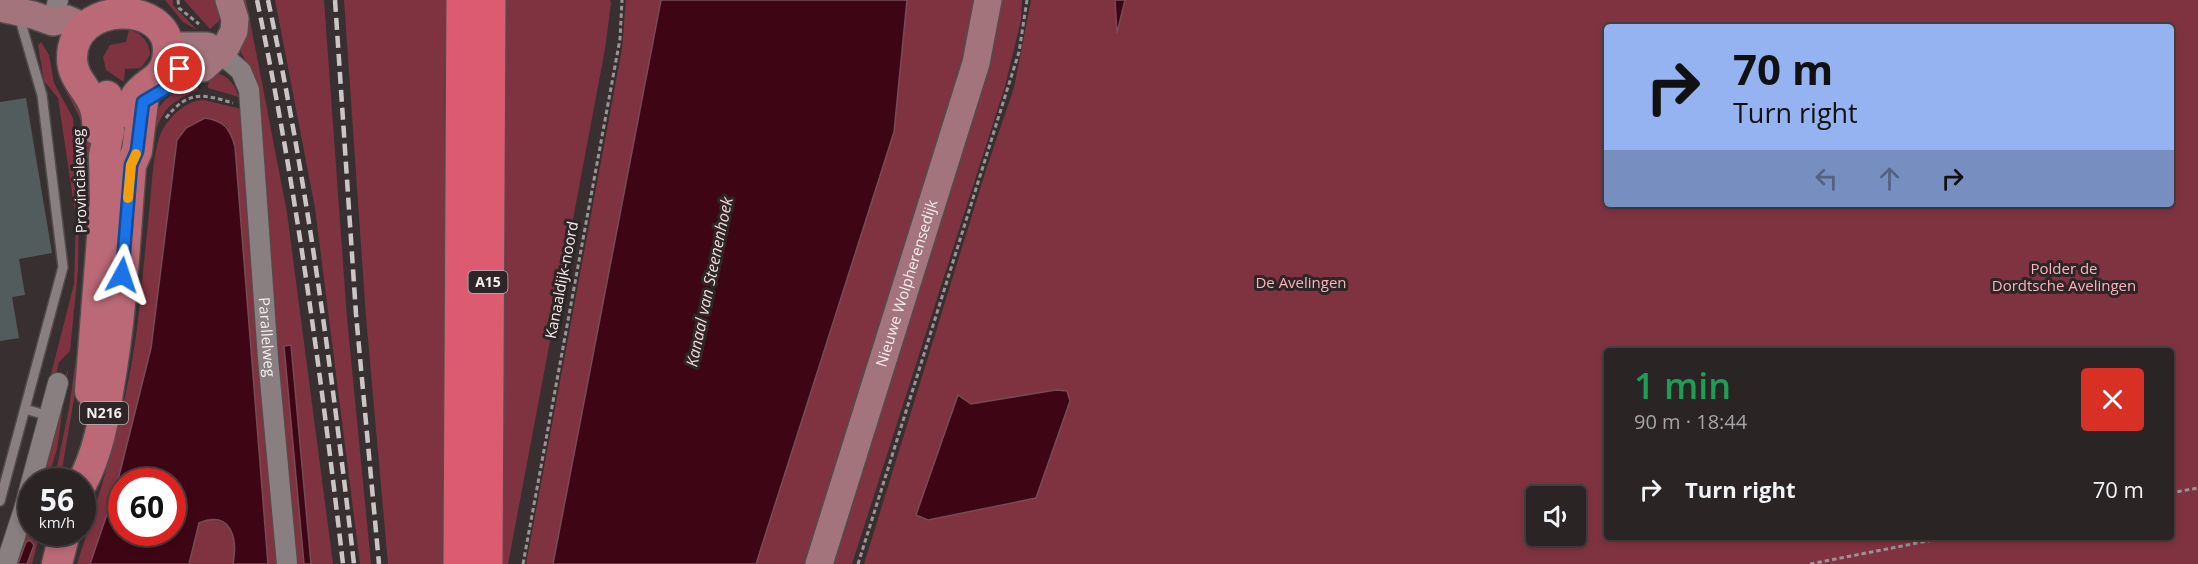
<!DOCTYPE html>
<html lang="en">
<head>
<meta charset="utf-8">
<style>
  body { margin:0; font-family:"Open Sans",sans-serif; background:#322c2c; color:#f1f3f6; height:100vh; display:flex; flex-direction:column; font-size:22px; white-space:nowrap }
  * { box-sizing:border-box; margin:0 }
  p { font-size:20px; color:#a5a4a6 }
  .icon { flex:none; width:33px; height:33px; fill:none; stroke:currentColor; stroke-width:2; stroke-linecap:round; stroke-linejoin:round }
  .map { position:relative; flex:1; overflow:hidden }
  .panel { position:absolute; left:1604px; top:348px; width:570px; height:192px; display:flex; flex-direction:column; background:#2a2424; border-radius:6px; box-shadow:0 3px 9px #0003,0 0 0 2px #464141 }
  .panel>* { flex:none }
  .banner { position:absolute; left:1604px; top:24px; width:570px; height:183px; border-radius:6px; box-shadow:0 3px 9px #0003,0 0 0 2px #464141; background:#95b2f1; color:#111; overflow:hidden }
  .controls { position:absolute; left:1526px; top:486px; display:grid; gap:12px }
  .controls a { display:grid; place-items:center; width:60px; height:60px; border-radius:6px; background:#2a2424; box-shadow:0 3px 9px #0003,0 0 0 2px #464141; font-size:30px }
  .speed { position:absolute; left:18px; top:468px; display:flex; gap:12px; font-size:30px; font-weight:700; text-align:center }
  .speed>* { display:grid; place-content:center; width:78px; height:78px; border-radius:50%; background:#2a2424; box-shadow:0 3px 9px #0003,0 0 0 2px #464141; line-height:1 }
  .speed small { font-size:15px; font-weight:400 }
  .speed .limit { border:9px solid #d22; background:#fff; color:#111 }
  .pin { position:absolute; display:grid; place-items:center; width:51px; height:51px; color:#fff; margin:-26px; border:3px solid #fff; border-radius:50%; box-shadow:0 2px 6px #0007 }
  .me { position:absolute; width:66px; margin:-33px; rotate:5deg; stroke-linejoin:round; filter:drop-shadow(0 0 4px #0008) }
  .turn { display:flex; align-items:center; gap:21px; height:126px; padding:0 30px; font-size:27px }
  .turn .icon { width:78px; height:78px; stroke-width:2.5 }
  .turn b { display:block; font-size:42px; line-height:51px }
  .lanes { display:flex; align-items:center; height:57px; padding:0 30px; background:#0003; justify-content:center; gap:30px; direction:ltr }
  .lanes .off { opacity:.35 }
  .round { display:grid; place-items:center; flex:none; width:63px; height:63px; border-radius:6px; background:#322c2c }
  .headline { display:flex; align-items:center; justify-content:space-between; height:102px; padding:0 30px }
  h1 { font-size:36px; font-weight:600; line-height:45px; color:#1e9e55 }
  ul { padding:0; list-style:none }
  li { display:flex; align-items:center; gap:18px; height:78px; padding:0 30px }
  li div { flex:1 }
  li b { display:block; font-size:22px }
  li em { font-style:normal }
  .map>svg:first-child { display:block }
  .green { fill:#7f3340; fill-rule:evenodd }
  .water { fill:#3e0614; stroke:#754c56; stroke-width:1.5; fill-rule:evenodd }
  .building { fill:#525c5c }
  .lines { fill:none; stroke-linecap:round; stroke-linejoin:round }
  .lane-casing { stroke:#524c4c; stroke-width:12 }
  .street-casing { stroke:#524c4c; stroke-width:22 }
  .secondary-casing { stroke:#524c4c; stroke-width:30 }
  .primary-casing { stroke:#524c4c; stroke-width:33 }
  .highway-casing { stroke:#524c4c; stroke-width:36 }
  .path { stroke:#9b9494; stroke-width:3; stroke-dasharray:4.5 3; stroke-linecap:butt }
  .lane { stroke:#8a7f80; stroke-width:9 }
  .street { stroke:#8a7f80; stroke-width:20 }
  .secondary { stroke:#a3747c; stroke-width:27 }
  .primary { stroke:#bb6977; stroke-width:30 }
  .highway { stroke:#dc5b71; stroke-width:33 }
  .rail { stroke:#ccc5c5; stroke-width:4.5; stroke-dasharray:12 6; stroke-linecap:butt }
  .route-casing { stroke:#114b97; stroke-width:15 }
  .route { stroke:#1a73e8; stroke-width:10 }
  .slow { stroke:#f59e0b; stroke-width:10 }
  .labels { text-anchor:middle; stroke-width:6; stroke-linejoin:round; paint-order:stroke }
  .shield { fill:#2e2626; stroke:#b9b3b3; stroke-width:1.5 }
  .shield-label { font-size:14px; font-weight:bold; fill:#f5efef }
  .street-label { font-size:15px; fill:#f5efef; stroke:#2e2626 }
  .park-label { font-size:15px; fill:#f9b3b9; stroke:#2e2626 }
  .water-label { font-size:16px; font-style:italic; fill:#f1d9db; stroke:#2e2626 }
</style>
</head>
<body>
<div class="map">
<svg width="2198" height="564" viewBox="0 0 2198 564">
  <rect width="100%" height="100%" fill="#383030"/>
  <path class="green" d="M165,0h8v5l24,25 -14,-8z
    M184,0h36l-1,21 -9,8z
    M237,0h9l41,213 46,351h-39l-45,-498 -8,-13z
    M275,0h49l23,318 24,246h-11l-45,-356z
    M344,0h101l-2,564h-55l-22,-247z
    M504,0h106l1,3 -6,46 -97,515h-6z
    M626,0h35l-108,564h-27l96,-515z
    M907,0h73l-5,28 -165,536h-54l138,-432z
    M998,0h24l-1,20 -16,66 -153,478h-25z
    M1031,0h1167v564h-1334l122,-394 28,-82zM1606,27h564v177h-564zM1606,351h564v186h-564zM1536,496h39v40h-39z
    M129,30c12,3 21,12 21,25l-9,13 -16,1 -1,13 -18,-12 -3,-13 7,-12 16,-3z
    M41,42l8,13 5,28 19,35 6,90 -1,62 -8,81 -11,11 -7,29 -5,-1 27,-106 2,-66 -18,-120 -14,-17 -6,-36z
    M58,52l34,74 1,74 -12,157 -21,124 -6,1 15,-74 14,-98 4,-78 -4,-104c-6,-25 -32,-50 -25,-76z
    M209,73c17,-1 25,9 30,24l-31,-9z
    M198,77v13c-13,6 -26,11 -34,23 -23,36 -25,133 -30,178l13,-159c11,-32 23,-37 51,-55z
    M204,100l37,9 40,455h-13l-33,-417 -8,-21 -12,-6 -54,152 -10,76 -14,62 -21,78 -26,76h-13c26,-80 51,-159 61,-243 4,-39 8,-79 12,-118 2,-22 3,-47 10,-68 7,-16 25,-35 44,-35z
    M68,370l-11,79 -10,32 -10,1 25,-98z
    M31,501l1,31 8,1 -8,31h-5l7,-19 -8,-3 -8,22h-6z
    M208,520c26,0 30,22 25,44h-44l10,-41z"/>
  <path class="water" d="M661,0h246l-13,132 -138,432h-203z
    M1115,0h10l-8,33z
    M205,118c19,3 25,10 30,29l33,417h-35c5,-26 -2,-54 -34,-41l-10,41h-99l26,-76 35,-140 26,-208 9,-12zM122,482h50v50h-50z
    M291,345l20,219h-7l-20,-218z
    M1056,390l11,1 3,10 -34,97 -108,22 -12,-5 42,-120 13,9z
    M30,540l4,5 -7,19h-9l8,-22z"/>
  <path class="building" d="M26,98l26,155 -33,6 6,36 -13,2 7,41 -19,3v-239z"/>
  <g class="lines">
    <g class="lane-casing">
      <path id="lane" d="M25,409l24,7
        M0,501l63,-234 -21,-172 -23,-79"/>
    </g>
    <g class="street-casing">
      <g id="street">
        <path d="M53,22l5,-22"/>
        <path id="s1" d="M220,53l21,18 8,19 19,268 19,206"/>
        <path d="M6,564l18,-55 34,-126"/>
      </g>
    </g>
    <g class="secondary-casing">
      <g id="secondary">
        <path d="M0,8l33,7 20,7 14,-3 16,7"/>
        <path d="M181,46h26l13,7"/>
        <path d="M180,69l23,-1 23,-21 8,-16 1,-12 -6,-19"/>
        <path id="s2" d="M819,564l157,-501 12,-63"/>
      </g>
    </g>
    <g class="primary-casing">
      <path id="primary" d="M98,130c-1,-10 -1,-19 -5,-27 -7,-16 -21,-25 -21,-45 0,-58 97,-58 96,-8 0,38 -33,27 -38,63
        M90,391l15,-191 -1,-44 5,-25 -2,-35
        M82,483c16,-30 22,-64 27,-97 13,-73 16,-147 22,-221l6,-14 6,-49
        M57,564l8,-32"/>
    </g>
    <g class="highway-casing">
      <path id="highway" d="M460,564l3,-564
        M486,564l3,-564"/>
    </g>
    <path class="path" d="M178,0l1,8 20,16
      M166,118c22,-28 37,-24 67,-15
      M2170,493l28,-5
      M86,522l6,-19
      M523,564l97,-525 2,-39
      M858,564l161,-512 8,-52
      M1810,564l138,-27"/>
    <use href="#lane" class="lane"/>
    <use href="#street" class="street"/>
    <use href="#secondary" class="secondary"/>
    <use href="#primary" class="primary"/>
    <use href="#highway" class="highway"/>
    <path class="rail" d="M257,0c39,186 64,375 86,564
      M268,0c40,186 64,375 86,564
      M335,0l21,314 23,250"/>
  </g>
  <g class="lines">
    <g class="route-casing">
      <path id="route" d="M122,275l9,-110 6,-14 6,-49 25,-15 12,-18"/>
    </g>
    <use href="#route" class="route"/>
    <path class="slow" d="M128,198l3,-33 5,-11"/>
  </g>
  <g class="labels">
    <g class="shield">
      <rect x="468.5" y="271" width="39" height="22" rx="4.5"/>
      <rect x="80" y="402" width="48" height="22" rx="4.5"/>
    </g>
    <g class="shield-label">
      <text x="488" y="287">A15</text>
      <text x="104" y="418">N216</text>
    </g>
    <g class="street-label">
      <text transform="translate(80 181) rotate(-92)" y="5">Provincialeweg</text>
      <text transform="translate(562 280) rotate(-79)" y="5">Kanaaldijk-noord</text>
      <text dy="5" stroke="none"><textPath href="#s2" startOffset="294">Nieuwe Wolpherensedijk</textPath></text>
      <text dy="5" stroke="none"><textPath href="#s1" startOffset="296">Parallelweg</textPath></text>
    </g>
    <g class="park-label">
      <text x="2064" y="274">Polder de<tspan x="2064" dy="17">Dordtsche Avelingen</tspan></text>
      <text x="1301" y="288">De Avelingen</text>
    </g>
    <g class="water-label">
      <text transform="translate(709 282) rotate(-78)" y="6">Kanaal van Steenenhoek</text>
    </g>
  </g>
</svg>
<div class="controls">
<a><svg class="icon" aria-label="sound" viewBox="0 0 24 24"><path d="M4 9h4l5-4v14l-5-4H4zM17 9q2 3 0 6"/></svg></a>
</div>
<div class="speed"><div>56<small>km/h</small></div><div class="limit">60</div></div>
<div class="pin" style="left:180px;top:69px;background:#d93025"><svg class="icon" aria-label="arrive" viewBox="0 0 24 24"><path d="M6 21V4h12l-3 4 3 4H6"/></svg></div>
<svg class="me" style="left:122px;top:275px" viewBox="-20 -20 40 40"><path d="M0-17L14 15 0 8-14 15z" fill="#1a73e8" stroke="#fff" stroke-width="4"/></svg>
<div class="banner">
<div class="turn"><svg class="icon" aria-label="right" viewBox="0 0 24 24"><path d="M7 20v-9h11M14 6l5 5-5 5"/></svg><div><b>70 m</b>Turn right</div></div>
<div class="lanes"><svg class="icon off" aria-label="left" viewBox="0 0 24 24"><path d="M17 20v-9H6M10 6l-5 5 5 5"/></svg><svg class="icon off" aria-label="ahead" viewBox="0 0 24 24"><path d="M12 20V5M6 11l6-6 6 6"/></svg><svg class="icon" aria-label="right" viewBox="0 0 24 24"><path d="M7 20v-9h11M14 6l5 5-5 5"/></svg></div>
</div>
<section class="panel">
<div class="headline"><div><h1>1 min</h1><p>90 m · 18:44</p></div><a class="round" style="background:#d93025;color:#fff"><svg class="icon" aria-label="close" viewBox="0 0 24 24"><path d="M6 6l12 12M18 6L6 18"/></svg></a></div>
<ul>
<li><svg class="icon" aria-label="right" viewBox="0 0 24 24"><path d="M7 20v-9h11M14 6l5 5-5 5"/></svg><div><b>Turn right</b></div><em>70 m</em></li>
</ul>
</section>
</div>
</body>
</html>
